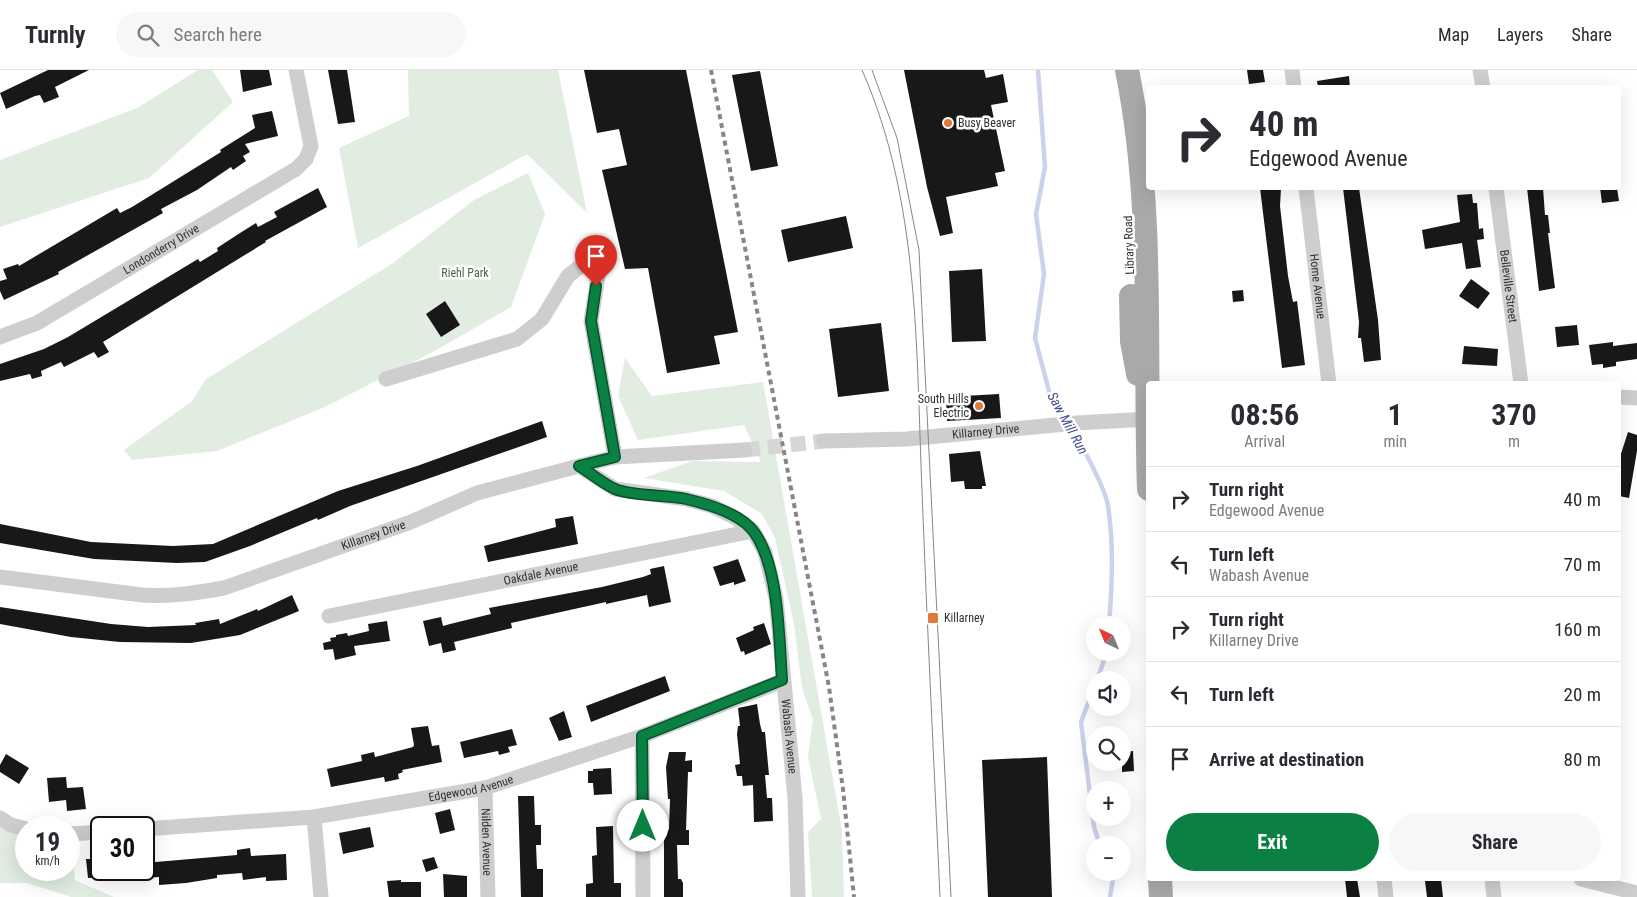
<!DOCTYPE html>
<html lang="en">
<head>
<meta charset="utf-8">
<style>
  body { margin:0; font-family:"Roboto Condensed",sans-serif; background:#f7f7f7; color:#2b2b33; height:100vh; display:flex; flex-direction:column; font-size:19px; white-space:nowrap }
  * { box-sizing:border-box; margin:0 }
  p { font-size:16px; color:#7c7c81 }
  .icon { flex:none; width:28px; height:28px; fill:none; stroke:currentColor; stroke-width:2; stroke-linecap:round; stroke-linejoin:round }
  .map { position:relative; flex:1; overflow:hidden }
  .details { position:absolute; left:1146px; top:311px; width:475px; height:500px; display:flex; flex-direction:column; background:#fff; border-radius:5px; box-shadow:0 5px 20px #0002 }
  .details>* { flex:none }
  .banner { position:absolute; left:1146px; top:15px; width:475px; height:105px; border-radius:5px; box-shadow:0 5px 20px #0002; background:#fff; color:#2b2b33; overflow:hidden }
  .needle { width:32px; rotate:316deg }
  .tools { position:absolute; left:1086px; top:546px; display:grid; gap:10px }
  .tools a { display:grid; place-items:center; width:45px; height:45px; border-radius:50%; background:#fff; box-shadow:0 5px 20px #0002; font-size:25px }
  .speed { position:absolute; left:15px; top:746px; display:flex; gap:10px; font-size:25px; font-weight:700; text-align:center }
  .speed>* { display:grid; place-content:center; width:65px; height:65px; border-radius:50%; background:#fff; box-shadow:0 5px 20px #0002; line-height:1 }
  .speed small { font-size:12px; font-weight:400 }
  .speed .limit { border:2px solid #111; border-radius:8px; background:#fff; color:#111 }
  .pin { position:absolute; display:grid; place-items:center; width:42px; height:42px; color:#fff; margin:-51px -21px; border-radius:50% 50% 50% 0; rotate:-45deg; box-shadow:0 0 5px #0007 }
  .pin .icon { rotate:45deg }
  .me { position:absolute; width:55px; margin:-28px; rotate:0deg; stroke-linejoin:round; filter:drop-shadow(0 0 4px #0008) }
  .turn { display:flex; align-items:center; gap:18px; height:105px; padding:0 20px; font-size:22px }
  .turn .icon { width:65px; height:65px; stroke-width:2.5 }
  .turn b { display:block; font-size:35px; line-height:42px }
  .eta { display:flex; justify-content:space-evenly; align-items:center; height:85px; text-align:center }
  .eta b { font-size:30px; font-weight:700; line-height:35px }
  .primary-button { display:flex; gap:10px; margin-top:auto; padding:10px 20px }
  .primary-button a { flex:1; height:58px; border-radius:30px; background:#0b8043; color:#fff; font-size:20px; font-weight:700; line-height:58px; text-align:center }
  .primary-button a+a { background:#f7f7f7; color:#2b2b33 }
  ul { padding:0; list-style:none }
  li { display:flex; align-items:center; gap:15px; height:65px; padding:0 20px; border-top:1px solid #e1e1e2 }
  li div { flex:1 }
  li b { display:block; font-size:19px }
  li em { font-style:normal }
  header { display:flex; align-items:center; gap:30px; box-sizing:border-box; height:70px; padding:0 25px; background:#fff; border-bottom:1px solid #e1e1e2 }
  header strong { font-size:24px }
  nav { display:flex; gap:28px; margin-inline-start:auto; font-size:18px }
  .search { width:350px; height:45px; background:#f7f7f7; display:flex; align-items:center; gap:12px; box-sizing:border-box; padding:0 18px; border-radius:28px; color:#7c7c81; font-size:19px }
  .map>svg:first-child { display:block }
  .green { fill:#e1ede0 }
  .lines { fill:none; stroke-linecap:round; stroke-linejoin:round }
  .stream { stroke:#cdd2ec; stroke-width:4.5 }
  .building { fill:#181818 }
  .street-tunnel { stroke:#d6d6d6; stroke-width:15; stroke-dasharray:15 8; stroke-linecap:butt }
  .street { stroke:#cecece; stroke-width:15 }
  .primary { stroke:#a9a9a9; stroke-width:24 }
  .tram { stroke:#868686; stroke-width:1 }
  .rail { stroke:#868686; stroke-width:4; stroke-dasharray:5 4; stroke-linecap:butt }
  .route-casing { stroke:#07532c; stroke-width:12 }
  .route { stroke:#0b8043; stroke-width:9 }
  .poi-dot { fill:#e0793b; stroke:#fff; stroke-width:2 }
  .labels { text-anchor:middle; stroke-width:5; stroke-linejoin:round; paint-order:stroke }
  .poi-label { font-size:12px; fill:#313131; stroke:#fff; text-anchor:start }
  .street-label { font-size:12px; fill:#313131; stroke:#fff }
  .park-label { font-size:12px; fill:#406c3f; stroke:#fff }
  .water-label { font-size:14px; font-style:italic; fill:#414e92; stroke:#fff }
</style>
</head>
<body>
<header>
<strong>Turnly</strong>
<div class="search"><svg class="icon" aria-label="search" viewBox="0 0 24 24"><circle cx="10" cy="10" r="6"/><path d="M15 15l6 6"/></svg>Search here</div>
<nav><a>Map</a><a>Layers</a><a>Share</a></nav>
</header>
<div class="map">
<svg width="1637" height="827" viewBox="0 0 1637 827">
  <rect width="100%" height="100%" fill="#fff"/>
  <path class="green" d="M198,0h14l21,32 -84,76 -149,49v-67l137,-52z
    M408,0h150l29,143 -60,-59 -169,94 -19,-100 70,-32z
    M528,103l17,41 -34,93 -78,45 -108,55 -108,44 -85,9 -8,-10 68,-49 14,-22 187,-116 81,-63z
    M625,288l27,38 111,-14 79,449 2,66h-32l-4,-65 13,-13 -13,-62 5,-37 -11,-32 -8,-64 -19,-86 -13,-24 -38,-23 -80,-13 48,-17 69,1 -17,-37 -106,15 -20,-44z
    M0,757l26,5v38h43v-30h2l4,40 39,17h-43l-44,-14h-27z"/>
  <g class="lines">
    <path class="stream" d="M1038,0l7,97 -9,47 8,60 -9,64 15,57 16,25
      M1070,356c10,15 36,64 38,80 6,39 4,80 1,119
      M1097,610l10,-28
      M1095,615l-14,37 13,105 6,18
      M1110,827l3,-18 -3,-7"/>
  </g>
  <path class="building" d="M48,0h41l-34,17 4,10 -15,6 -4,-8 -5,1 -29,13 -6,-16z
    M240,0h29l3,15 -29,7z
    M328,0h19l8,52 -17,2z
    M584,0h102l52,262 -24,4 6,28 -53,9 -19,-105 -23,1 -23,-99 25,-5 -8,-36 -22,4z
    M904,0h80l2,8 17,-4 5,28 -17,3 14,66 -10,2 3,13 -52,11 7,36 -13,3 -13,-49z
    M1247,0h16l2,12 -16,2z
    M760,1l18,95 -27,5 -19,-96z
    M1349,6l1,12h-32l-1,-7z
    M272,41l6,25 -33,8 5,8 -7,4 3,5 -13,9 -2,-3 -34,23 -36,19 2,4 -105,59 1,2 -55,26 -4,-9v-10l7,-2 -4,-10 15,-5 1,2 98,-58 3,5 12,-6 89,-55 -1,-2 35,-22 -3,-13z
    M318,118l9,19 -62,34 1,1 -163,100 6,10 -11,6 -4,-6 -30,15 -3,-5 -20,9 1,5 -10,3 -2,-5 -30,7v-17l44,-15 24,-12 130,-78 2,3 18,-11 -1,-3 23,-15 16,-10 2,4 19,-10 -3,-5z
    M1260,118h21l-1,18 8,70 5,26 4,-1 8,64 -23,3z
    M1343,118h16l19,132 3,40 -17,2 -3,-24h-3l1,-16z
    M1527,118h16l2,27h3l2,18h-2l7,55 -16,3z
    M1600,118h17l2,13 -17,2z
    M1472,124l1,9h4l2,26 4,-1 1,11 -7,1 4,27 -15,2 -4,-26 -37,6 -3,-19 38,-8 -3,-27z
    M846,146l7,32 -65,14 -7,-32z
    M982,199l4,72 -34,1 -3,-71z
    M1471,209l19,14 -12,16 -19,-13z
    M1243,220l1,11 -11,1 -1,-11z
    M445,231l15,24 -19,12 -15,-23z
    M881,253l8,68 -51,6 -9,-68z
    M1577,255l2,20 -22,2 -2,-20z
    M1613,272v4l24,-3v16l-21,3v4l-13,2v-4l-11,1 -3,-20z
    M1464,276l34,3 -1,17 -35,-2z
    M999,324l2,24 -54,3 -1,-24z
    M542,351l5,16 -197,69 -32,14 -1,-2 -67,28 -45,16 -28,1 -83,-4 -94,-16v-19l91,18 82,4 40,-2 125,-53 79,-25z
    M1628,362l9,3v16l-8,47 -10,-2v-36z
    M980,381l6,35h-4v3h-17l-1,-8 -13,1 -2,-28z
    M573,446l5,28 -90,18 -4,-16 72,-19 -1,-8z
    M738,489l8,22 -12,4v-3l-14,4 -7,-19z
    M664,496l7,36 -22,5 -2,-12 -41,9v-2l-95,21 1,5 -58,14 2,8 -13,3 -2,-10 -12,3 -6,-25 18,-4 2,9 7,-2 41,-10 -2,-6 113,-21 41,-10 8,-3 -1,-5z
    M292,525l7,16 -59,24 -49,8 -71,-1 -49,-5 -71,-13v-17l111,17 37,3 48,-2 -1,-2 24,-4 1,5 37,-15 1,2z
    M387,551l3,20 -36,5 2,9 -21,5 -2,-11 -9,1 -1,-7 8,-2 -1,-3 6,-1v-2l11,-2 1,3 21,-5 -1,-7z
    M764,553l7,21 -26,11 -1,-4 -3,1 -5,-14 18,-8 -1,-3z
    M665,606l5,15 -79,31 -5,-16z
    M757,634l3,20 2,8h3l4,43h-4l2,23h5l1,23 -19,1 -1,-37 -10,1 -1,-10h-5l-2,-11 5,-1 -3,-30 1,-8h2l-2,-18z
    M564,641l8,26 -13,4 -10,-23z
    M428,656l4,20 7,-1 3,17 -40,8 1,2 -5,2 1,5 -14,3 -1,-5 -53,10 -4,-18 35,-8 -1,-6 13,-3 1,5 38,-10 1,-2 -3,-17z
    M512,659l5,16 -9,2 2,5 -11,3 -1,-4 -34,7 -4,-16z
    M1133,681l1,20 -12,1v-20z
    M669,682h17l-1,9 7,-1v12h-4l-2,58h3v15h-12l1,34h3l2,4v14h-19v-67h5l1,-31h-2l-2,-32z
    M6,684l23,14 -10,16 -19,-12v-7z
    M1047,687l5,140h-64l-6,-137z
    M611,698l1,26 -18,1 -1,-12h-5v-12h5v-2z
    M66,707l1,11 16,-1 3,22 -19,2 -1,-11 -17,2 -2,-24z
    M518,726h16l1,29h6v20h-5l1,24h6v28h-22z
    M450,739l5,21 -15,4 -5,-21z
    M613,756l1,57h7v14h-35v-13l7,-1 -1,-27 5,-1 -1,-28z
    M370,757l4,20 -31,7 -4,-21z
    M250,778l1,8 35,-2 1,26 -21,1v-4l-23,3 -1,-7 -25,2v3l-31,5 -27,2v-8l-15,1v-15l93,-8v-5z
    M434,787l4,11 -12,4 -4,-12z
    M86,789h15v18l-13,1z
    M443,804l24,2v21h-23z
    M1345,809h12l3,18h-13z
    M1441,809l2,18h-16l-2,-16z
    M401,810v2h20v15h-32l-2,-16z"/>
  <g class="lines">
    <path class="street-tunnel" d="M745,380l79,-9"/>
    <g class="street">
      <path d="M1292,0l2,18"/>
      <path d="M1480,0l3,18"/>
      <path id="s1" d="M1306,118l23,196"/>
      <path id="s2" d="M1496,118l25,196"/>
      <path id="s3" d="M0,267l37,-14 259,-154 10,-10 5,-13 -15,-76"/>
      <path d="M386,309l131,-40 25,-20 26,-43 14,-11 11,-1 5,12 -7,45 24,136"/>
      <path d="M1619,327l18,1"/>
      <path id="s4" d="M824,371l83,-2 169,-16 73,-4"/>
      <path id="s5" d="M579,396l36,23 71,10 26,7 22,11 19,14 12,21 11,46 19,200 3,99"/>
      <path id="s6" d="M0,507l142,18c29,2 54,-2 82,-7l187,-66 66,-29 102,-27 36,-9 130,-7"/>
      <path id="s7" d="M329,546l424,-85"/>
      <path d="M642,666l1,161"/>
      <path id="s8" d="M485,718l3,109"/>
      <path d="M314,747l7,80"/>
      <path d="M0,748l11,7 15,4"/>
      <path id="s9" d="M144,759l170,-12 171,-29 157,-52 140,-55"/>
      <path d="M69,764l32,-2"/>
      <path d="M1384,809l2,18"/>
      <path d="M1492,809l2,18"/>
      <path d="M1581,809l56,14"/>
    </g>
    <path class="primary" d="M1127,0c28,138 17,279 22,419
      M1131,226l1,45 6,33
      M1160,809l1,18"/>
    <path class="tram" d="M862,0c58,131 54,280 60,421 5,135 12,271 18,406
      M872,0l25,68 22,112 32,647"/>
    <path class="rail" d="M711,0l118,617 14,102 11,108"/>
  </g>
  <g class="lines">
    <g class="route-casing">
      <path id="route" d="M596,216l-5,35 24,136 -36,9c12,7 23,17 36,23 16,7 52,6 71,10 22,5 54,14 68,33 25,34 25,106 28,148l-140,56 1,90"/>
    </g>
    <use href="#route" class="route"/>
  </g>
  <g class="poi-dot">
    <circle cx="948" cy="53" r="5"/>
    <circle cx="979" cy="336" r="5"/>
    <rect x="927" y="542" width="12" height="12" rx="2.5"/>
  </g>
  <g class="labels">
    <g class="poi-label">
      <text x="958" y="57">Busy Beaver</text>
      <text x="969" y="333" text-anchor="end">South Hills<tspan x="969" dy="14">Electric</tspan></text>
      <text x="944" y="552">Killarney</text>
    </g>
    <g class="street-label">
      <text transform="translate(1129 175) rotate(-92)" y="4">Library Road</text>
      <text dy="4" stroke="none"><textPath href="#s3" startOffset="184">Londonderry Drive</textPath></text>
      <text dy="4" stroke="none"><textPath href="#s1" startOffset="99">Home Avenue</textPath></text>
      <text dy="4" stroke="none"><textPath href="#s2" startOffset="99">Belleville Street</textPath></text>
      <text dy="4" stroke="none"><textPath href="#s4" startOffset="162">Killarney Drive</textPath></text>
      <text dy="4" stroke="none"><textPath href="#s6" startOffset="384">Killarney Drive</textPath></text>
      <text dy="4" stroke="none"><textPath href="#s7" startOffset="216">Oakdale Avenue</textPath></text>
      <text dy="4" stroke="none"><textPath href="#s5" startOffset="400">Wabash Avenue</textPath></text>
      <text dy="4" stroke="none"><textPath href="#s9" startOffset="330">Edgewood Avenue</textPath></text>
      <text dy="4" stroke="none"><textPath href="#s8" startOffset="54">Nilden Avenue</textPath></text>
    </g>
    <g class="park-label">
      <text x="465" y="207">Riehl Park</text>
    </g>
    <g class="water-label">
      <text transform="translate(1068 353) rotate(61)" y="5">Saw Mill Run</text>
    </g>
  </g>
</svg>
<div class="tools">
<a><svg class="needle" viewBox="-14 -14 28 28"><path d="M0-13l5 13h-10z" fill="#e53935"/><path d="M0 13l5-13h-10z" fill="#7c7c81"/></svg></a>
<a><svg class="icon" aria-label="sound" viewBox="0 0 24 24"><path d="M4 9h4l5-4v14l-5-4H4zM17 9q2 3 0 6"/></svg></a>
<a><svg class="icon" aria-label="search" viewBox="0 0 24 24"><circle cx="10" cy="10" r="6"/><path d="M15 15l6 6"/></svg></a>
<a>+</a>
<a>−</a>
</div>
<div class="speed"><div>19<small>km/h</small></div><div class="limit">30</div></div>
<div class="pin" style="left:596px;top:216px;background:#d93025"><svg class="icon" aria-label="arrive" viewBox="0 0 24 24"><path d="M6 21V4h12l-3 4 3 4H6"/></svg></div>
<svg class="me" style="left:643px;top:756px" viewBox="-20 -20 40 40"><circle r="19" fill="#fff"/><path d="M0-13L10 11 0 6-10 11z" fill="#0b8043"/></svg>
<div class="banner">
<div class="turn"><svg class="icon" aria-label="right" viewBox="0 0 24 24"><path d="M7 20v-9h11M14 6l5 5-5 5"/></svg><div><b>40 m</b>Edgewood Avenue</div></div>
</div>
<section class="details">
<div class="eta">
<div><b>08:56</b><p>Arrival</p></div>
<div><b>1</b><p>min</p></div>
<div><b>370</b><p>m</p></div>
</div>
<ul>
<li><svg class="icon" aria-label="right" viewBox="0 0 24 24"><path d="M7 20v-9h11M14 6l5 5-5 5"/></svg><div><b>Turn right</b><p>Edgewood Avenue</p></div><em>40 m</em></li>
<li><svg class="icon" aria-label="left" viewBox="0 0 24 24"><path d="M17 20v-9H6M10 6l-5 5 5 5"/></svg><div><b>Turn left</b><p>Wabash Avenue</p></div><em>70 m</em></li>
<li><svg class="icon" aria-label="right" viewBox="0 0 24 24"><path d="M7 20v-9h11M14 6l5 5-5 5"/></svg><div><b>Turn right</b><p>Killarney Drive</p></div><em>160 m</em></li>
<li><svg class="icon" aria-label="left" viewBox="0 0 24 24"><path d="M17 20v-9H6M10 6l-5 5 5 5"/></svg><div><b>Turn left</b></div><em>20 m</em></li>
<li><svg class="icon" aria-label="arrive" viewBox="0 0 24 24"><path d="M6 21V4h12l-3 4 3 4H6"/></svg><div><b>Arrive at destination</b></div><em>80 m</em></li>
</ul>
<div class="primary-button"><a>Exit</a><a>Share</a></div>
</section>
</div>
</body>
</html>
